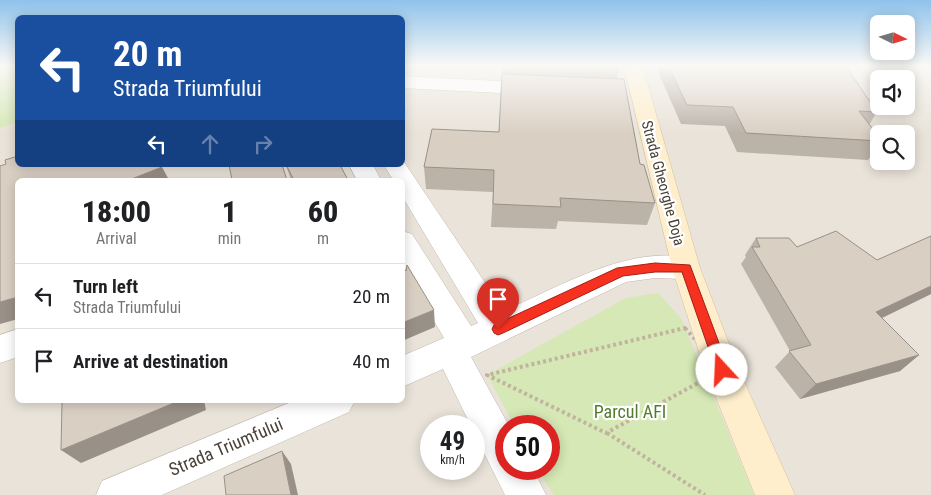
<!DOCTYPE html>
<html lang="en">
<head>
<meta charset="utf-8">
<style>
  body { margin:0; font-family:"Roboto Condensed",sans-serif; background:#f6f6f6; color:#202124; height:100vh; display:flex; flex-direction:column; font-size:19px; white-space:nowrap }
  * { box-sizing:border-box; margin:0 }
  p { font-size:16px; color:#757577 }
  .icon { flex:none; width:28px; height:28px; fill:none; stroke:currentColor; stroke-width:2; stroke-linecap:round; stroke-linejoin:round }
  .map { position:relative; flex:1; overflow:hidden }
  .side { position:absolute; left:15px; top:178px; width:390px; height:225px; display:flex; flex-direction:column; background:#fff; border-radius:8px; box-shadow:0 2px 12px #0003 }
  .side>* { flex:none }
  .top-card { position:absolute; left:15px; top:15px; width:390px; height:152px; border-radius:8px; box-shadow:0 2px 12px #0003; background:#1a4fa0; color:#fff; overflow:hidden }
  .needle { width:32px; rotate:95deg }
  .controls { position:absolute; left:870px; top:15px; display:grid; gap:10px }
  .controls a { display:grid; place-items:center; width:45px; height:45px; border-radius:8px; background:#fff; box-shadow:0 2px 12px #0003; font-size:25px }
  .speed { position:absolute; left:420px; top:415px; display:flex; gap:10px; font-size:25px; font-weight:700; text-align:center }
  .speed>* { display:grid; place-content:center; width:65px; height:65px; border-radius:50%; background:#fff; box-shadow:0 2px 12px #0003; line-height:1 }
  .speed small { font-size:12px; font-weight:400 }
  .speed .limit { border:8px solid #d22; background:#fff; color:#111 }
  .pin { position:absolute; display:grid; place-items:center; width:42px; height:42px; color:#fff; margin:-51px -21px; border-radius:50% 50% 50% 0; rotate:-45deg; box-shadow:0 0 5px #0007 }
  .pin .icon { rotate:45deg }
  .me { position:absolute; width:55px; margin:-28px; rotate:340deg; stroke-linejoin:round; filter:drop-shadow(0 0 4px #0008) }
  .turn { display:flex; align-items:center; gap:18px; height:105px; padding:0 15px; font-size:22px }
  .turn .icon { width:65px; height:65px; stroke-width:2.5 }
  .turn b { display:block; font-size:35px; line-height:42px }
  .lanes { display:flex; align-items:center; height:48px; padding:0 15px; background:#0003; justify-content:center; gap:25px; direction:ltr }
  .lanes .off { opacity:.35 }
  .eta { display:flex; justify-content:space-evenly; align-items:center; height:85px; text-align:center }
  .eta b { font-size:30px; font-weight:800; line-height:35px }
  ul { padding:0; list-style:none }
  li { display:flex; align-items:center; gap:15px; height:65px; padding:0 15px; border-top:1px solid #e0e0e0 }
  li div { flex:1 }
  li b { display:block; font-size:19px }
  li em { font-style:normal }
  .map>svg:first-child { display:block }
  .residential { fill:#e9e3d9; fill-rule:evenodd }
  .green { fill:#d5e8b5 }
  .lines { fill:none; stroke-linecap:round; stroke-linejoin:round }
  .minor-casing { stroke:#c1b8ad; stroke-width:1 }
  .secondary-casing { stroke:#d4c19b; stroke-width:1 }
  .path { stroke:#c2b39f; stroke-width:4; stroke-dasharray:3 3; stroke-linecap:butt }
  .minor { fill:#fff; fill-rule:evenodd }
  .secondary { fill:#feeecc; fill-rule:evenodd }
  .wall { fill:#bbb2a8 }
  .shaded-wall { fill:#999188 }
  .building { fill:#dacfc3; stroke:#999188 }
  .route { fill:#f73120; stroke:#a12015 }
  .labels { text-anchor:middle; stroke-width:4.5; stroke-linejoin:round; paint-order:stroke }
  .street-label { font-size:15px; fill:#4a4239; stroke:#fff }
  .near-park-label { font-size:18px; fill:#507c2b; stroke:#fff }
  .near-street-label { font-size:18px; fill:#4a4239; stroke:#fff }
</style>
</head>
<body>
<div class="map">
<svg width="931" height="495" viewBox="0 0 931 495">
  <rect width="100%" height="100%" fill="#f5f1eb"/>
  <path class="residential" d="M0,65h17l1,100h384l1,-100h528v430h-931zM879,79h27v27h-27zM879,134h27v27h-27zM18,180h384v220h-384zM431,426h43v43h-43zM506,426h43v43h-43z"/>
  <path class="green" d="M0,65h18l-1,57 -17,6z
    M658,293l23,25 73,177h-200l-17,-26h12v-43h-34l-28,-51 139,-77z"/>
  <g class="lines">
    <g class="minor-casing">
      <path id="minor" d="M402,76l136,7 7,2 3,4 -3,4 -7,2 -136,-7z
        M402,159l102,152c55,-24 131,-70 192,-51l4,8 -4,8 -10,3 -31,-1 -29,4 -155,75 38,69h-3v43h27l13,26h-41l-31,-62v-7h-3l-28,-57 -41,18v-31l42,-18 -42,-72v-35l10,3 59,92 7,-3 -76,-127v-16h-9l-9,-15h18z
        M349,165h24l8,15h-24z
        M18,329v28l-18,6v-28z
        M296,400h59l-6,12 -187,83h-66l6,-14z"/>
    </g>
    <g class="secondary-casing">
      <path id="secondary" d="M624,65h18l58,203 39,102 56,125h-40l-50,-125 -33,-102z"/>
    </g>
    <path class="path" d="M685,328l37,42 -116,63 -119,-58z
      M607,433l98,62"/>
    <use href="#minor" class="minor"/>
    <use href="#secondary" class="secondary"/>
  </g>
  <path class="wall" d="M502,65h117v4l-2,10 23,85 15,39 -8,22 -89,-4 -2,8 -65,-2 2,-35 -67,-3 -2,-22 75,-35z
    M655,65h190l32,47 -8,13 10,12v8l-11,15 -131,-8 -12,-26 -44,-2z
    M286,165l62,15h-57z
    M931,236v58l-49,24 37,37 -19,16 -100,28 -25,-32 15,-16 -49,-87 5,-7 -1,-2 11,-17 41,9 80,13z"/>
  <path class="shaded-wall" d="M162,167l7,13h-40z
    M931,286v8l-72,35 17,-17z
    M18,297v22l-18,5v-22z
    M434,310l1,17 -33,14v-18z
    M919,355l-19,16 -100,28 16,-15z
    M181,400h23l2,10 -125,53 -20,-13z
    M282,451l9,13 7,31h-7z"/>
  <path class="building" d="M524,65h95v4z
    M668,65h177l32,47 -18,-1 20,26v4l-133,-8 -13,-26 -46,-2z
    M502,74l122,5 16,85 4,1 11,38 -95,-5 1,9 -68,-3 1,-34 -70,-3 8,-38 67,3z
    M18,156v9h142l2,2 -33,13h-111v117l-18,5v-136l6,-2 -1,-4z
    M229,165h53l5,15h-55z
    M286,165h54l8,15h-54z
    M836,231l41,29 54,-24v50l-55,26 43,43 -103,29 -27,-33 22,-6 -59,-98h8l-4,-9h33l8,9z
    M407,265l27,45 -32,13v-57l4,5z
    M70,400h111l-120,50 1,-47z
    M282,451l9,44h-65l-2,-19z"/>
  <linearGradient id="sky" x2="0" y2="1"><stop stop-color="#8fc2eb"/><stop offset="0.49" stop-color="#faf9f6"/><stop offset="1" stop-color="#faf9f6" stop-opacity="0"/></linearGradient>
  <rect width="931" height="134" fill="url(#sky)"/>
  <path class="route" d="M655,263l35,2 39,105 -2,5 -5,2 -4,-2 -2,-5 -34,-98h-27l-32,4 -120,57 -5,2 -4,-2 -2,-4 2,-4 123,-57z"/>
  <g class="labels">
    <g class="street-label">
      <text transform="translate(663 183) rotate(75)" y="5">Strada Gheorghe Doja</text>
    </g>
    <g class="near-park-label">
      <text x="630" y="418">Parcul AFI</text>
    </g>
    <g class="near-street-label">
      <text transform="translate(226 447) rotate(-23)" y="6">Strada Triumfului</text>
    </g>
  </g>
</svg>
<div class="controls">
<a><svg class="needle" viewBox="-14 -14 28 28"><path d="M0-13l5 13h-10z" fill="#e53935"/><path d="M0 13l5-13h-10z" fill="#757577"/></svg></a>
<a><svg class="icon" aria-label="sound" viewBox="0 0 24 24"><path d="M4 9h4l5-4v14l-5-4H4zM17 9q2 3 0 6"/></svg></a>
<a><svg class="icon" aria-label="search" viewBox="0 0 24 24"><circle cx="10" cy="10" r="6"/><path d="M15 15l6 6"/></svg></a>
</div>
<div class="speed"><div>49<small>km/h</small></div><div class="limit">50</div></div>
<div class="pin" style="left:498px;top:329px;background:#d93025"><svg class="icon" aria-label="arrive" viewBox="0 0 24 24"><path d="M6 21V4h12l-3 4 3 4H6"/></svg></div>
<svg class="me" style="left:722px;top:370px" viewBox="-20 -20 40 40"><circle r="19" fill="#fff"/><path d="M0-13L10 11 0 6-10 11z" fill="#f73120"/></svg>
<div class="top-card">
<div class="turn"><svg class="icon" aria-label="left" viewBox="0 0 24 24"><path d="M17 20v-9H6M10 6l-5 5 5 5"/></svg><div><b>20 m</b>Strada Triumfului</div></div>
<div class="lanes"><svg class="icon" aria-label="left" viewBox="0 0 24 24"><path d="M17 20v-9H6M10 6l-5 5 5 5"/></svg><svg class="icon off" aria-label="ahead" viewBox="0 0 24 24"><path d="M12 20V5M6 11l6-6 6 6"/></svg><svg class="icon off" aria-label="right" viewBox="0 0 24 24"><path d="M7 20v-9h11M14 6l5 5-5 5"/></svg></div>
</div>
<section class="side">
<div class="eta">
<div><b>18:00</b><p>Arrival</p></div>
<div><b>1</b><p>min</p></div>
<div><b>60</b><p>m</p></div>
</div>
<ul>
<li><svg class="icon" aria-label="left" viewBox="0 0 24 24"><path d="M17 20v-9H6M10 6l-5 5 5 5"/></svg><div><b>Turn left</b><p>Strada Triumfului</p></div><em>20 m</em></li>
<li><svg class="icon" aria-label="arrive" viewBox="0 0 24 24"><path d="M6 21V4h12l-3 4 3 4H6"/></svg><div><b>Arrive at destination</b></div><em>40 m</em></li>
</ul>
</section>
</div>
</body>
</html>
